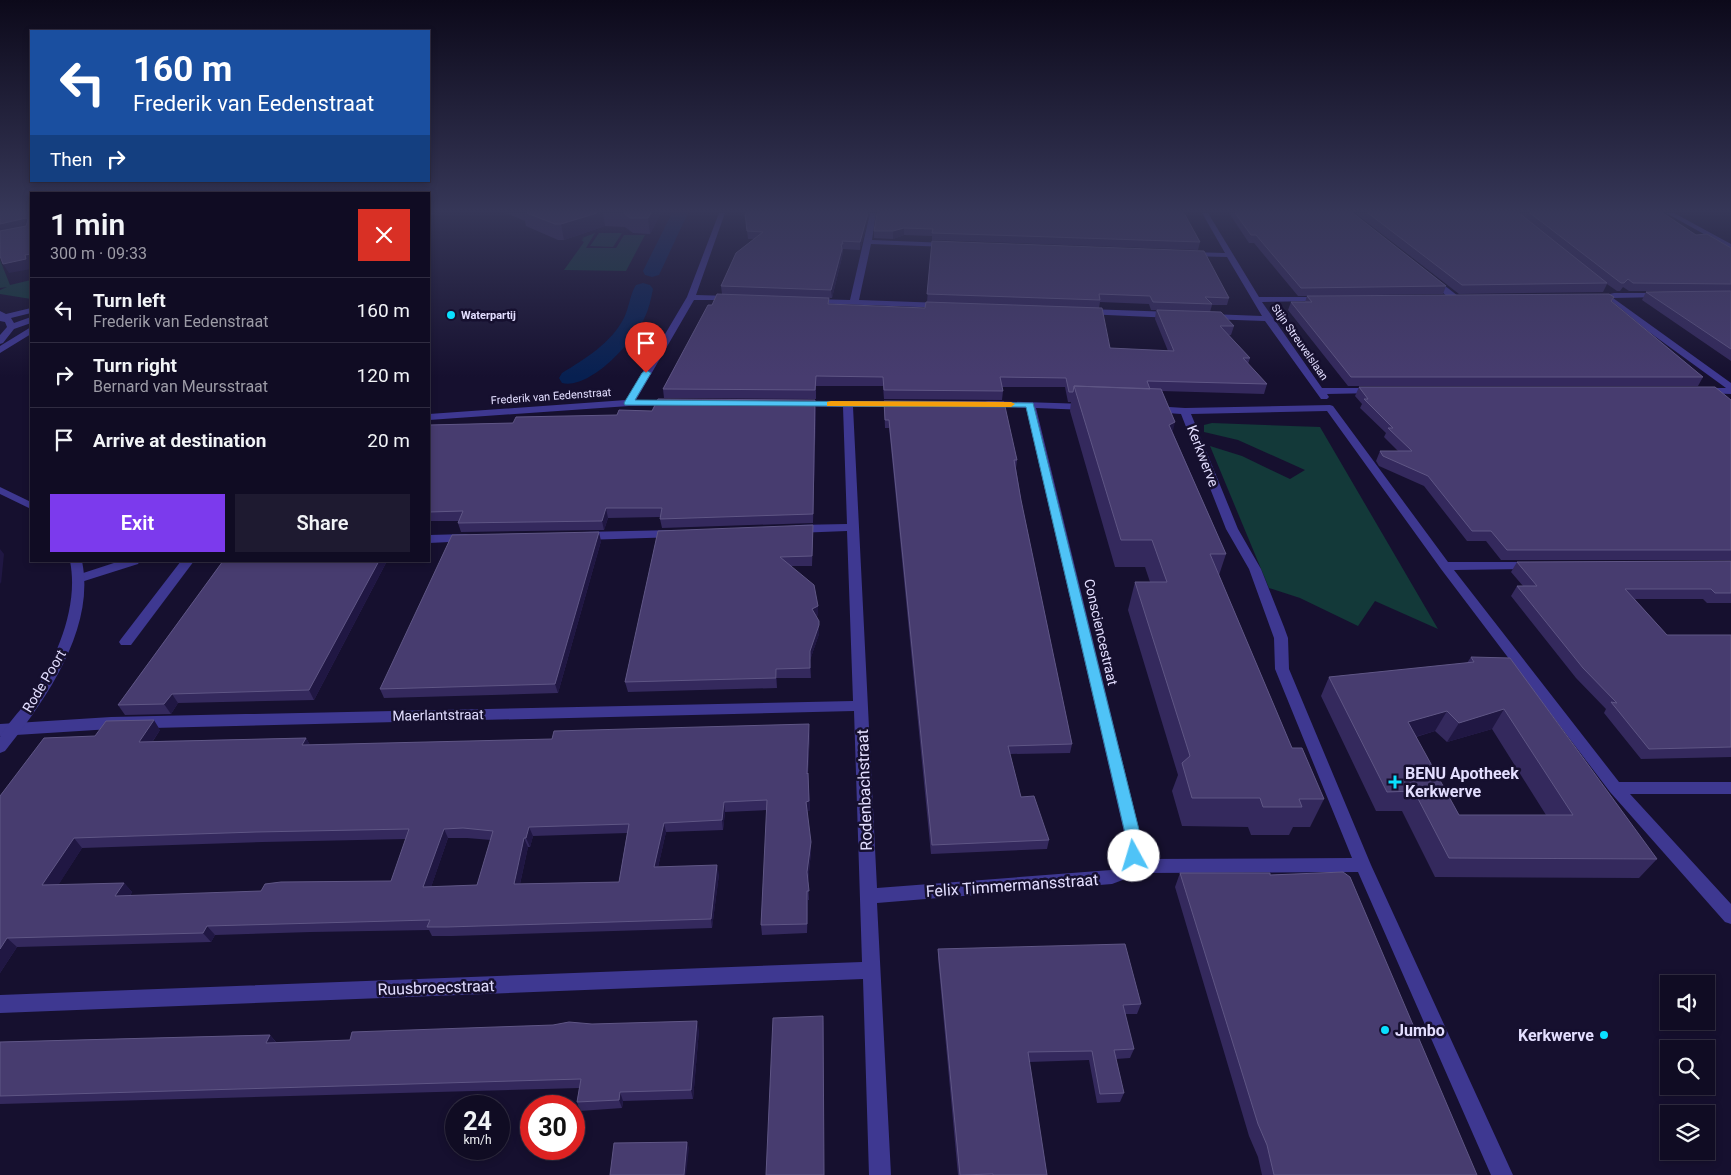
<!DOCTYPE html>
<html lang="en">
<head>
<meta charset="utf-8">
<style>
  body { margin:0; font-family:Roboto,sans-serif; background:#1e1a30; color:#f1f3f6; height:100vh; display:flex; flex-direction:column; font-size:19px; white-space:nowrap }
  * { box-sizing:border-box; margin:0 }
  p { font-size:16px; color:#9c9ba6 }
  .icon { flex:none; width:28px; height:28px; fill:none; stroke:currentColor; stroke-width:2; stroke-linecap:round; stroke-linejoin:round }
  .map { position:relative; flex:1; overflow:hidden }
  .drawer { position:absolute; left:30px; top:192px; width:400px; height:370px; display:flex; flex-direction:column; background:#100c23; border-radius:0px; box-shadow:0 2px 8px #0003,0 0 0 1px #302c41 }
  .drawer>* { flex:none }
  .top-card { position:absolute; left:30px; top:30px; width:400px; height:152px; border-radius:0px; box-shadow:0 2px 8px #0003,0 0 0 1px #302c41; background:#1a4fa0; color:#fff; overflow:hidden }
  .controls { position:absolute; left:1660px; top:975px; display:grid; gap:10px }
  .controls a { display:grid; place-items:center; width:55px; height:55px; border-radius:0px; background:#100c23; box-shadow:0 2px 8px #0003,0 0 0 1px #302c41; font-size:25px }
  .speed { position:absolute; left:445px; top:1095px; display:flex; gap:10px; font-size:25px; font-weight:700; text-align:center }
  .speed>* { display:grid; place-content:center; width:65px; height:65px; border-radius:50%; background:#100c23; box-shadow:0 2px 8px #0003,0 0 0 1px #302c41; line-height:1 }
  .speed small { font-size:12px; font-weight:400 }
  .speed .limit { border:8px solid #d22; background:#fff; color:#111 }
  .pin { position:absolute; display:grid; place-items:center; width:42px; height:42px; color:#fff; margin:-51px -21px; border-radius:50% 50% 50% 0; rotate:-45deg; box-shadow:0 0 5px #0007 }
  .pin .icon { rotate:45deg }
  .me { position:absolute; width:55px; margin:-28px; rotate:354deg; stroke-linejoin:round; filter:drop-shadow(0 0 4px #0008) }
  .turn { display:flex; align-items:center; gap:18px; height:105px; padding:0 20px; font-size:22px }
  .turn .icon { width:65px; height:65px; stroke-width:2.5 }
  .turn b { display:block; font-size:35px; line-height:42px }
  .then { display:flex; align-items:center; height:48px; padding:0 20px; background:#0003; gap:10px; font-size:19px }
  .round { display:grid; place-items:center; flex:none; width:52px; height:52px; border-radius:0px; background:#1e1a30 }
  .headline { display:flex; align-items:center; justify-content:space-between; height:85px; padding:0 20px }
  h1 { font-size:30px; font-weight:600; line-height:38px }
  .action { display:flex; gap:10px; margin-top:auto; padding:10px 20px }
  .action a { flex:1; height:58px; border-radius:0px; background:#7c3aed; color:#fff; font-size:20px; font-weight:600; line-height:58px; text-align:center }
  .action a+a { background:#1e1a30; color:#f1f3f6 }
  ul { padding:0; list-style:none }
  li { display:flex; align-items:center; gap:15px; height:65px; padding:0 20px; border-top:1px solid #302c41 }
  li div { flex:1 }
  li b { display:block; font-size:19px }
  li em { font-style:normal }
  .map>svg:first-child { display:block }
  .green { fill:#133939 }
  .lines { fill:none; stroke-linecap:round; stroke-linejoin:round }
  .canal { fill:#072051; fill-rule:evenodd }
  .minor { fill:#3e3891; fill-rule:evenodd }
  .tertiary { fill:#3e3891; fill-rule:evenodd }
  .wall { fill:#34295d; fill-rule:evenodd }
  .shaded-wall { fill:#201743 }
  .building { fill:#473c6f; stroke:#5f5685; fill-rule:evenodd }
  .route { fill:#4fc3f7; stroke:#337fa1 }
  .slow { fill:#f59e0b }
  .poi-dot { fill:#0ae0ff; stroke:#16102f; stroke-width:2 }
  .labels { text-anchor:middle; stroke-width:5; stroke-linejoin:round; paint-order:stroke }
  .far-poi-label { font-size:11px; font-weight:bold; fill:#e3deff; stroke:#16102f; text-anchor:start }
  .far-street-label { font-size:11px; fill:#e3deff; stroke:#16102f }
  .street-label { font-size:14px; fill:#e3deff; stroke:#16102f }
  .near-poi-label { font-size:16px; font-weight:bold; fill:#e3deff; stroke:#16102f; text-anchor:start }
  .near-street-label { font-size:16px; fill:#e3deff; stroke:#16102f }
</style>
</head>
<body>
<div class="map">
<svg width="1731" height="1175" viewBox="0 0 1731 1175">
  <rect width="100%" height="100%" fill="#16102f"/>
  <path class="green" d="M595,233l-9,15h30l8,-13h21l-19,36 -62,-1 20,-28 -3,-2 3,-1 -2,-1z
    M599,233h23l-9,14 -23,-1z
    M0,260l10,25 21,-5v19l-31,-5v-4l7,-3 -7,1z
    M1212,423l108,4 118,202 -63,-28 -17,25 -58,-28 -31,-10 -59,-142 32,10 48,23 15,-9 -67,-30 -34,-8v-7z"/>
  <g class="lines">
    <path class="canal" d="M672,213h16l-29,62 -7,2 -7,-2 -2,-4z
      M643,283l7,2 3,4c-2,10 -4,20 -9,30 -11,23 -54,71 -82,64l-3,-5 3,-5c23,-14 49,-30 62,-55 5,-10 6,-24 12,-33z"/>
    <path class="minor" d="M719,213h6l-29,82 35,1 4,2 -4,2h-37l-58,100h35l3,1v4l-45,1 -200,14v-6l197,-14 61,-103z
      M870,213h6l-4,27 75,3 4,2 -4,2 -76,-3 -12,56 84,3 4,3 -1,2 -136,-5 -1,-2 4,-2 37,1z
      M1202,213h6l51,84h63l4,2 -4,2 -60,1 60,86h51l3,1v4l-49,1 2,3 -2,2h-6l-56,-78 -58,-2 -1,-2 4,-3 52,2 -35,-59 -38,-1 -4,-2 4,-2 36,1z
      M1666,213h8l57,31v5z
      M1429,278h6l23,18v4h-6l-23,-18z
      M1614,293h50v4h-3l-48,1 118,85v11l-29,-1v-4l3,-1h21l-121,-88h-8l-4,-2z
      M1088,309l85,3 4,3 -4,3 -88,-4 -1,-2z
      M798,401h103l5,3 -5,3h-48l24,481 234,-18c13,-5 16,-12 16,-25l-101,-437 -41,-2v-4l3,-1 98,3 5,3 -5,3 -50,-2 107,437 -1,14 210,-1 -77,-189 -1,-31 -4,-11 -21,-58 -23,-40 -45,-115 -28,-2 -5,-3 5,-3 32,2 145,-3 3,1 115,156h87l2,3 -6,4 -77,1 165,212h112v12h-101l101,110v20l-6,-2 -115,-130 -169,-223 -114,-158 -136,3 47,115 23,40 23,58 4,11 1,31 82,196 142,310h-22l-133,-303 -224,1 -6,5 -16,6 -235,19 14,272h-22l-6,-196 -863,34v-18l862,-33 -8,-251 -743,18 -111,7v-12l111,-7 742,-16 -6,-170 -51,2 -6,-4 6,-4 51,-1 -4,-117 -48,-1v-4z
      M674,530l6,4 -2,3 -94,3 -6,-4 6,-4z
      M466,534l4,1 2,3 -2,3 -41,2v-8z
      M120,561h20l-2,3 -60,19 -6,-4 2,-3z
      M181,561h13l-63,84h-10l-2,-3 2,-3z"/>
    <path class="tertiary" d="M429,213h6l-6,3z
      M31,308v5l-20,5 3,5 17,-6v6l-17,6 -11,14 -3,1v-9l7,-8 -2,-5 -5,-1v-10l6,3z
      M31,327v7l-31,19v-7z
      M0,487l31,15v7l-31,-15z
      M70,561h12c14,68 -37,140 -77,190l-5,2c0,-5 0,-11 0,-16 2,-7 26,-33 32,-42 25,-37 47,-89 38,-134z"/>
  </g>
  <path class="wall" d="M506,213h155l-11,21 -17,-1 -8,-6 -20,-1 -41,14h-6l-32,-14 -1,-5z
    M745,213h125l-10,37 -17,-1 -1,8 -10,41h-3v6l96,4 2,-6 5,-61 297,57 -2,7h-15l-2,7 24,14 -3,9h-2l21,23 -2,6 19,20 -3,10 -103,-3 12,42 53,121 -7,21 73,173 32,51 -14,28h-17l-4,8h-38l-3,-8 -66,-1 -10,-35 6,-16 -50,-165 7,-28h15l-5,-15h-30l-45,-156 1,-9h-3l-3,-15h-63l1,4 -1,9 -118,-1 -1,-13h-67v13l-152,-1 -1,-9 49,-84 10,-11 -1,-8 33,-47h-6zM1100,302l49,2 2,6h5l-1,9 13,32 -58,-3 -11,-40z
    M877,213l323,29 -2,8 -266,-10v-4l-28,-1 -11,4 -19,-1v-7z
    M1229,213h124l93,73 -3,8 -133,2 304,1 -2,4 91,76 -5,9h-350l-60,-76 3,-8h14l2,-6h-9l-44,-53h-5z
    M1355,213h308l33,22 35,13v113l-89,-61 4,-8 45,-1h-62l-6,-4 -3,4h-3l-10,-7 -4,8 -144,2z
    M1359,387l372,13v160h-230l-15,-19h-19l-43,-55 -45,-20 -3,-5 4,-10h18l-14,-14 2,-4 -26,-25 2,-4 -7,-8z
    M884,401l133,59 -1,8 5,32 51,244 -2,9 -60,1 11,43 28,43 -2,9 -116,5 -42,-426h-4z
    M816,409l-3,114 -151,5 -2,-9v-2l-52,1 -4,12 -143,2 -3,-9 1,-2h-30v-96l84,-2 104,-8 35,-4z
    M658,531l155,3 -1,32h-21l27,40v9l-2,1 3,18 -9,26 1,18h-34v10l-149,4 -3,-10z
    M601,541l-43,152 -174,5 -4,-9z
    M223,561h164l-73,139 -136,3 -7,11 -46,1 -7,-10z
    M1731,561v42h-24l-4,-4h-68l32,36h64v122l-90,2 -37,-46 2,-4 -30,-31 -65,-82 6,-10h6l-12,-14 6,-10z
    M1471,657l186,202 -18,19 -204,-1 -33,-66h-26l-55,-115 8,-19 138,-14zM1492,729l54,86h-87l-43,-78 19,-6 12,11z
    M160,730l-7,11 153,-3 4,7 500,-12 -2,40 2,38h-3l4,41 -3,29 1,19h-1l-1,33 -45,2 -1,-10 6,-115 -42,2 -2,18 -57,2 -8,35 61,7 -7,54 -260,8h-20l-3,-6 -118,2 -96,3 -4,7 -194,5 -17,26v-177l95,-60zM627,833l-8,49 -99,2 8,-37h2l3,-11zM448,838h19l24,2 -14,45 -46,2zM406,839l-15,42 -130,10 -131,5 2,-4 -8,-9 -66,2 24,-37 181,-6z
    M1180,873l90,2 207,300h-215l-4,-18 -9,-21 -74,-249z
    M938,949l203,55 -4,10h-12l9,35 -4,9 -14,1 8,34 -4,9 -23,1 -8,-43 -60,2 18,113h-89l-20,-216z
    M592,1024l107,6 -6,69 -70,2 -1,7 -42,3 -3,-9 2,-14 -579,16v-62l270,-7 6,7 74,-2 203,-15z"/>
  <path class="shaded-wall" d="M597,213h6l2,13 -41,14 -3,-16z
    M651,213h10l-11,21 -2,-16z
    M868,213h2l-10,37v-8z
    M26,218l5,9 -31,7v-10z
    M904,228v7l-11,4v-8z
    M842,249v8l-10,41 -1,-8z
    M31,254v15l-22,4 -6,-9 22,-9z
    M815,400l1,9 -3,114v-9z
    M1175,422l-6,26v-23z
    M606,508l2,10 -4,12 -2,-9z
    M599,532l2,9 -43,152 -3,-9z
    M0,549l4,5 -3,30 -1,-2z
    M379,561h8l-73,139 -5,-10z
    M818,606v9l-5,3 -1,-9z
    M819,621v13l-9,26 1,18 -1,-27z
    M776,669l1,9v10l-1,-10z
    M172,694l6,9 -7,11 -7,-10z
    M1504,709l-12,20 -45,13 12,-19z
    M1447,711l-12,20 -38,11 11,-20z
    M154,720l6,10 -14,21 -7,-9z
    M809,724l1,9 -3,50v-9z
    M306,738l5,9 -9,-2z
    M809,783l1,28h-3l-1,-9z
    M724,802l1,10 -2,18 -1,-10z
    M664,823l2,9 -10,44 -2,-9z
    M529,827l4,9 -3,11 -4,-9z
    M444,829l4,9 -20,58 -5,-9z
    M74,838l8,10 -30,47 -10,-10z
    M524,838l4,9 -10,46 -4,-9z
    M811,842v10l-3,30 -1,-10z
    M717,865l2,9 -7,54 -1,-9z
    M124,883l8,9 -8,13 -9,-9z
    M807,891l1,9 -1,33z
    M207,926l8,9 -4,7 -8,-9z
    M7,938l10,9 -17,26v-24z
    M823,1016l1,9v150z
    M697,1021l2,9 -6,69 -2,-9z
    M270,1035l7,9 -11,-1z
    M620,1092l3,9 -1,7 -3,-8z
    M687,1142l2,6 -3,27h-2z"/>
  <path class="building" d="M0,213h31v41l-6,1 1,4 -23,5 -3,-8v-25l26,-5 2,-6 -2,-2 -26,6z
    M527,213h70l-36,11h-6z
    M624,213h27l-3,5h-18z
    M745,213h123l-8,29 -18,-1 1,3h-2l1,5 -11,41 -110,-4 15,-33 27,-21 -16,-1z
    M877,213h307l16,29 -268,-9 1,-4 -29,-1 -11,3h-19z
    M1235,213h118l93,73 -145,2 -45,-53h-5z
    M1368,213h151l88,70 -145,2z
    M1530,213h133l33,22 11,-1 24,14v36l-98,-1 -5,-4 -4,4h-3z
    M932,241l272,10 25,47 -24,-1 7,7 -59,-2 -3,-6 -51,-2 1,6 -173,-6z
    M1731,291v58l-85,-57z
    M717,294l112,4 -1,6 48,2 49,2 1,-6 176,6 8,40 64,3 -17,-41 64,2 13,14h-14l30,32h-7l24,26 -120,-3 3,8 -76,-3 -1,6h-4l-3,-14 -66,-1 3,14 -119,-1 -1,-13 -67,-1 -1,14 -152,-1 45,-84h4z
    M1609,294l5,3 -3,4 92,76h-352l-60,-75h21l-5,-6z
    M1074,386l87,3 14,33 -6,3 57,129h-16l82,194h10l22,51h-25l3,8h-39l-3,-9h-68l-10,-35 8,-7 -55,-174h32l-15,-42h-31z
    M1359,387h356l16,13v150h-224l-16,-19h-19l-44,-55 -45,-20 -3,-5h32l-24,-23h5l-29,-29h4z
    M658,399l157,1 -2,114 -153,5 2,-11h-56l-4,13 -144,2 5,-12 -34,1v-87l84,-2 3,-6 101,-2 2,-5 33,1z
    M884,401l120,1 13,58h-3l7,40 51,244 -64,2 13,51 13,-1 15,44 -117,5 -43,-425h-4z
    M813,525l-1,31 -32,1 34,28 4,21 -6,3 7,12v4l-9,26v17l-34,1v9l-151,4 33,-151z
    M599,532l-44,152 -175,5 72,-154z
    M223,561h156l-70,129 -137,4 -8,10 -46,1z
    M1731,561v32h-16l-4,-4h-86l42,46h64v112l-82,2 -38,-47 6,1 -34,-35 -66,-82h20l-20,-24z
    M1471,657l39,1 147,201 -208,-1 -35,-67 -27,1 -58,-115 145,-15zM1504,709l69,106h-114l-51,-93 39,-11 12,12z
    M154,720l-15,22 167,-4 -4,7 250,-6 2,-8 255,-7 -2,50 1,-1 1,28 -3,1 5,40 -4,30 2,19h-2v33l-46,1 6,-125 -43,2 -2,18 -58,3 -10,44 63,-2 -6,54 -264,8h-20l3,-7 -223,6 -4,7 -196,5 -7,11v-153l44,-58 51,-2 11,-15zM629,824l-10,58 -105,2 10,-46h2l3,-11zM463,828l30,3 -16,54 -54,2 21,-58zM409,829l-18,52 -110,1 -16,2 -4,7 -146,5 9,-13 -82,2 32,-47 182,-6z
    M1343,872l7,5 127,298h-203l-7,-30 -9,-21 -78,-251h90v2z
    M1125,944l16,60 -18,1 11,44 -20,1 10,43 -24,1 -8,-43 -64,1 19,123h-54v-1l-33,1 -22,-226z
    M823,1016l1,159h-58l7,-157z
    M697,1021l-6,69 -71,2 -1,8 -42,2 4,-23 -581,17v-54l270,-7 -4,8 84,-3 2,-8 201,-7 16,-3 23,2z
    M687,1142l-3,33h-74l4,-32z"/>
  <linearGradient id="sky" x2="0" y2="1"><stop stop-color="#0c091a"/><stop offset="0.56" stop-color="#363758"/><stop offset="1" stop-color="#363758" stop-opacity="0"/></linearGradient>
  <rect width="1731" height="377" fill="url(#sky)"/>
  <path class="route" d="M646,370l5,3 -16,27 398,3 110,443 -3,15 -6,2 -5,-2 -2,-5 1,-10 -102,-439 -401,-2 -1,-2 18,-30z"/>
  <path class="slow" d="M831,401l180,1 4,2 -4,3 -184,-1v-4z"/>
  <g class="poi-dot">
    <circle cx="451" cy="315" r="5"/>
    <path d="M1392.5 774.5h5v5h5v5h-5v5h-5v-5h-5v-5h5z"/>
    <circle cx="1385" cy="1030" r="5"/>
    <circle cx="1604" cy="1035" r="5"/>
  </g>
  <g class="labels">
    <g class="far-poi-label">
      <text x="461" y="319">Waterpartij</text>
    </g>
    <g class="far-street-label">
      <text transform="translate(1300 342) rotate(55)" y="4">Stijn Streuvelslaan</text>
      <text transform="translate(551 396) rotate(-4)" y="4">Frederik van Eedenstraat</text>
    </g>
    <g class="street-label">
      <text transform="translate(1203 456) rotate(69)" y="5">Kerkwerve</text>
      <text transform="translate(1101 632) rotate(77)" y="5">Consciencestraat</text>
      <text transform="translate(44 681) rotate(-59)" y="5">Rode Poort</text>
      <text transform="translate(438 715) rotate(-1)" y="5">Maerlantstraat</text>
    </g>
    <g class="near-poi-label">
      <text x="1405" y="779">BENU Apotheek<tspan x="1405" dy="18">Kerkwerve</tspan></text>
      <text x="1395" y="1036">Jumbo</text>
      <text x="1594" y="1041" text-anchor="end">Kerkwerve</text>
    </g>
    <g class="near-street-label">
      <text transform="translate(864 790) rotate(-92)" y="6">Rodenbachstraat</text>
      <text transform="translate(1012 885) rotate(-4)" y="6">Felix Timmermansstraat</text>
      <text transform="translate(436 987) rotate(-2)" y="6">Ruusbroecstraat</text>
    </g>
  </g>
</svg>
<div class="controls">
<a><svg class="icon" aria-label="sound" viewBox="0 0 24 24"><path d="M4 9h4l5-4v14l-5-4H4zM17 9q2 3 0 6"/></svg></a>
<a><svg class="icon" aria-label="search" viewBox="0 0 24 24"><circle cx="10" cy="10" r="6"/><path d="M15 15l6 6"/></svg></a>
<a><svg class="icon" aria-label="layers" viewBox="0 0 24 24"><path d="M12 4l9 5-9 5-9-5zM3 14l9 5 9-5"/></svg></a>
</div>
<div class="speed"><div>24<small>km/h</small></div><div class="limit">30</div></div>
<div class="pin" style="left:646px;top:373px;background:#d93025"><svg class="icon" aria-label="arrive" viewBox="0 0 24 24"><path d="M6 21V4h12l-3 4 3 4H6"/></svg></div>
<svg class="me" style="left:1134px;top:856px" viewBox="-20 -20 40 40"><circle r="19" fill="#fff"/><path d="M0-13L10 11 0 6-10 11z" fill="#4fc3f7"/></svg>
<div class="top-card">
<div class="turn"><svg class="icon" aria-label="left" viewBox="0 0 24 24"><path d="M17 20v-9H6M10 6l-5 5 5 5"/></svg><div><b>160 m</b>Frederik van Eedenstraat</div></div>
<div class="then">Then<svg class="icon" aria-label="right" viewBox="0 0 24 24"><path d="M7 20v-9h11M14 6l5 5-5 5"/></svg></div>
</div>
<section class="drawer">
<div class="headline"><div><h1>1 min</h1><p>300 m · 09:33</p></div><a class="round" style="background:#d93025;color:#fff"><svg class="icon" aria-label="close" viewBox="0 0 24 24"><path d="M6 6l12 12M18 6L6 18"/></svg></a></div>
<ul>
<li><svg class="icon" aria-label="left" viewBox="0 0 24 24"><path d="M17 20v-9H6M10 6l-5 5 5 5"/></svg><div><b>Turn left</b><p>Frederik van Eedenstraat</p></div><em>160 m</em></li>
<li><svg class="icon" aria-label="right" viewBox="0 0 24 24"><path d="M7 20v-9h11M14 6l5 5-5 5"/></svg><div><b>Turn right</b><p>Bernard van Meursstraat</p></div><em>120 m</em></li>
<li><svg class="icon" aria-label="arrive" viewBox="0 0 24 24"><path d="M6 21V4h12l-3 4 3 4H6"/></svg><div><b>Arrive at destination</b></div><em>20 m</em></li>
</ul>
<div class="action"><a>Exit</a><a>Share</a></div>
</section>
</div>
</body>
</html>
